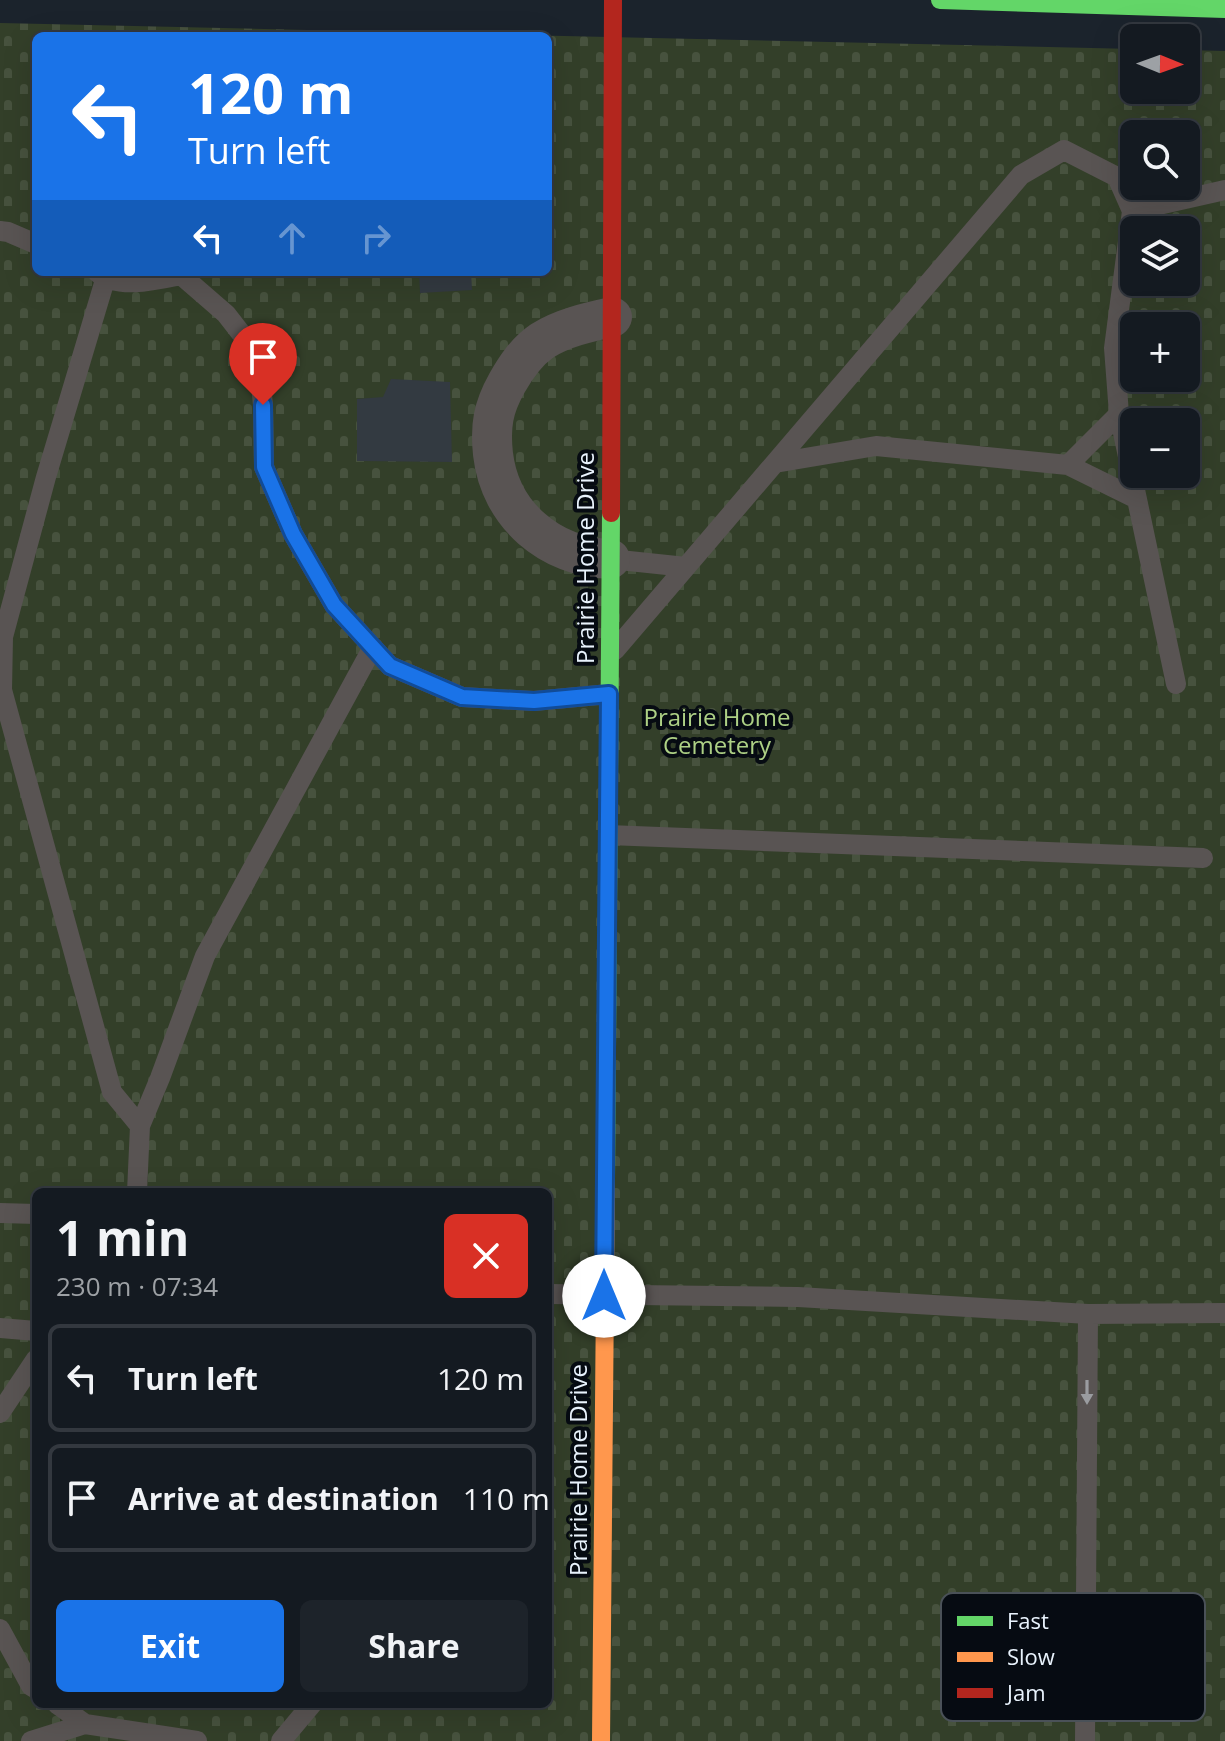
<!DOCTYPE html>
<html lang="en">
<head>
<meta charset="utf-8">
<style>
  body { margin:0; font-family:"Open Sans",sans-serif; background:#1d232a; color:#f1f3f6; height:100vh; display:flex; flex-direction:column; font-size:30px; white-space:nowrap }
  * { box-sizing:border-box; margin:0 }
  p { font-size:26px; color:#9da1a5 }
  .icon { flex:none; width:44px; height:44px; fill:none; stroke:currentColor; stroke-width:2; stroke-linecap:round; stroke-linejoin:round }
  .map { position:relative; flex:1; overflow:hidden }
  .details { position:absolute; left:32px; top:1188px; width:520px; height:520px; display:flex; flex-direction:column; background:#141a21; border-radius:12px; box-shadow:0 8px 32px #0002,0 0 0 2px #33383f }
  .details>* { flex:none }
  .banner { position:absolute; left:32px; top:32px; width:520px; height:244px; border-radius:12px; box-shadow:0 8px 32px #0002,0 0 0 2px #33383f; background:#1a73e8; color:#fff; overflow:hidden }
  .needle { width:52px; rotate:91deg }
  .buttons { position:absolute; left:1120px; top:24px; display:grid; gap:16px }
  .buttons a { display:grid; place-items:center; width:80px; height:80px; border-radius:12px; background:#141a21; box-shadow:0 8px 32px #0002,0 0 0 2px #33383f; font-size:40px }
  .pin { position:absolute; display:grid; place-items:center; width:68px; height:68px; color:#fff; margin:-82px -34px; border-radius:50% 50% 50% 0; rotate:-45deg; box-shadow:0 0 8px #0007 }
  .pin .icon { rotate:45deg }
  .me { position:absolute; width:88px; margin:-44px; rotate:0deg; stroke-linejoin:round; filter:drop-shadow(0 0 6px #0008) }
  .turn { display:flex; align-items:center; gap:28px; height:168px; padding:0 24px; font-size:36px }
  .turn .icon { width:104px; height:104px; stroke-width:2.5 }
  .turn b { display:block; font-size:56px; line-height:68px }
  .lanes { display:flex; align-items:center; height:76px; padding:0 24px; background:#0003; justify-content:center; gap:40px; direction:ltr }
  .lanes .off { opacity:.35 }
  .round { display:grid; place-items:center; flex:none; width:84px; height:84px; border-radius:12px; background:#1d232a }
  .overview { display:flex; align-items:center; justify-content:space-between; height:136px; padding:0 24px }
  h1 { font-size:48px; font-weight:700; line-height:60px }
  .cta { display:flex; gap:16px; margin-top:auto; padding:16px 24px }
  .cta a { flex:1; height:92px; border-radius:12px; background:#1a73e8; color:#fff; font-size:32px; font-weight:700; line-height:92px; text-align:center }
  .cta a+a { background:#1d232a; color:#f1f3f6 }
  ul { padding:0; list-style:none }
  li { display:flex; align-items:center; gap:24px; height:108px; margin:0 16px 12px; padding:0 8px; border:4px solid #33383f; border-radius:12px }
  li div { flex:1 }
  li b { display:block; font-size:30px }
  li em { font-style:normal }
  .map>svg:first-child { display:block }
  .cemetery { fill:url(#cemetery-stones); fill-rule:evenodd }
  .building { fill:#333a41 }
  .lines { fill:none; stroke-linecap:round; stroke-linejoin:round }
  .lane { stroke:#595453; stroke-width:20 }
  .street { stroke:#595453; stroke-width:40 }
  .fast { stroke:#63d668; stroke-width:18 }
  .slow { stroke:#ff974d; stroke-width:18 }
  .jam { stroke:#b3261e; stroke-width:18 }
  .oneway { fill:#9a9ca0 }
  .route-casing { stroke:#114b97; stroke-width:20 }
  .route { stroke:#1a73e8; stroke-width:14 }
  .labels { text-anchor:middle; stroke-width:8; stroke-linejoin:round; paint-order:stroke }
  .street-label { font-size:24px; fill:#e9f3fd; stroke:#060b12 }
  .park-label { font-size:24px; fill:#add085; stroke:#060b12 }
  .key { fill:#060b12; stroke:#4a5158; stroke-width:2 }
  .key-label { font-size:22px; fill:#e9f3fd }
</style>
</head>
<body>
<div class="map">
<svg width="1225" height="1741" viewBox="0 0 1225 1741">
  <defs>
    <pattern id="cemetery-stones" width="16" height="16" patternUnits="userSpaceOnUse" patternTransform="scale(2)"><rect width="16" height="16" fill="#333f29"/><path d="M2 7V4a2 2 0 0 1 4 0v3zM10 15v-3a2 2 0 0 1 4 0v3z" fill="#47523e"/></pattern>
  </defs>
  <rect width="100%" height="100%" fill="#1b232c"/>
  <path class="cemetery" d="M0,23l1134,26v41h52v-40l39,1v1690h-1225zM36,36h512v236h-512zM1134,134h52v52h-52zM1134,230h52v52h-52zM1134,326h52v52h-52zM1134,422h52v52h-52zM36,1192h512v512h-512z"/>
  <path class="building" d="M419,272h52l1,18 -52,3z
    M391,379l59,3 2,80 -95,-1v-62l26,-2z"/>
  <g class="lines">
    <path class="lane" d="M0,231l8,1 28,12
      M97,272c20,18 60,8 84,3l45,39 32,41 5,50 1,62 29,67 41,71 56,61 72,31 72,4 75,-7
      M105,280l-59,197 -43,160 -1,53 110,402 28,34
      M775,463l101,-17 192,19 69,34
      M1068,465l51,-51
      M610,559l76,8
      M615,650l406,-475 43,-25 53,27 15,34
      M1176,684l-57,-270 -5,-66 18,-137 93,-21
      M608,835l595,23
      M137,1192l3,-66 20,-48 45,-122 168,-309
      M0,1213l36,1
      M548,1294l250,3 290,17 137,-1
      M0,1328l36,3
      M0,1413l36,-54
      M0,1629l31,57 5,3
      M57,1704l28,20 112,17
      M31,1741l54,-17
      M281,1741l31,-37
      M1085,1741l3,-427"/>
    <path class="street" d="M610,559c-60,-2 -110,-44 -117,-105 -3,-28 0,-46 14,-71 9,-16 19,-31 35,-42 20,-13 47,-19 70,-24"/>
    <path class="fast" d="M940,0l285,9
      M606,1181l5,-668"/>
    <path class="slow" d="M601,1741l5,-560"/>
    <path class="jam" d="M611,513l2,-513"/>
  </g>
  <defs><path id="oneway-solid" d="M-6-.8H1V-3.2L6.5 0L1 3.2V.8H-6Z" transform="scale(2)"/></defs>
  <use class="oneway" href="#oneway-solid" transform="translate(1087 1392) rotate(90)"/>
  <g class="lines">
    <g class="route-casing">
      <path id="route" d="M263,405l1,62 29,67 41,71 56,61 72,31 72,4 75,-7 -5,602"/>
    </g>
    <use href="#route" class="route"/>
  </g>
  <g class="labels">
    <g class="street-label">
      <text transform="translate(586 558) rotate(-90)" y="8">Prairie Home Drive</text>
      <text transform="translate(579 1470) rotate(-90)" y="8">Prairie Home Drive</text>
    </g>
    <g class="park-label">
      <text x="717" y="726">Prairie Home<tspan x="717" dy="28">Cemetery</tspan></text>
    </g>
  </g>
  <rect x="941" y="1593" width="264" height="128" rx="12" class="key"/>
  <rect x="957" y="1616" width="36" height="10" fill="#63d668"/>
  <rect x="957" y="1652" width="36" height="10" fill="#ff974d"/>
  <rect x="957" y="1688" width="36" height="10" fill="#b3261e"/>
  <g class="key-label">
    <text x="1007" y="1629">Fast</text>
    <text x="1007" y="1665">Slow</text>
    <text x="1007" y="1701">Jam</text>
  </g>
</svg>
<div class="buttons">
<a><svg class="needle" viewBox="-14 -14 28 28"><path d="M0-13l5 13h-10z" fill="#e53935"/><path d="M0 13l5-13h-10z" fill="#9da1a5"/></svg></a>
<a><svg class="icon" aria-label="search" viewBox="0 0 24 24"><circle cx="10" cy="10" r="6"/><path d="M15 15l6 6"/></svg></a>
<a><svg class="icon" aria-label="layers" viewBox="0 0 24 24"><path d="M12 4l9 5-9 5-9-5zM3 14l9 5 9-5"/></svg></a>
<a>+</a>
<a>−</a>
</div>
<div class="pin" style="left:263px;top:405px;background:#d93025"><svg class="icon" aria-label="arrive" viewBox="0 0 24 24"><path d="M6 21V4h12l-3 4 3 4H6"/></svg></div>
<svg class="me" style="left:604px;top:1296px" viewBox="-20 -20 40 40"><circle r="19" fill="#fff"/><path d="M0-13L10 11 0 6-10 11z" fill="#1a73e8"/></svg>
<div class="banner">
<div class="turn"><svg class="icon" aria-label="left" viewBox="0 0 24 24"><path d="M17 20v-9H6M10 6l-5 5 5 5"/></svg><div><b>120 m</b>Turn left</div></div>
<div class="lanes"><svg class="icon" aria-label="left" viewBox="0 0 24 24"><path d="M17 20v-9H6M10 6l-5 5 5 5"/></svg><svg class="icon off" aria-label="ahead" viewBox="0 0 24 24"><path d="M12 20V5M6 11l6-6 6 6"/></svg><svg class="icon off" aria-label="right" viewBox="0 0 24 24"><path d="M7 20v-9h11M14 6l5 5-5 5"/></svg></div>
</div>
<section class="details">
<div class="overview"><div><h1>1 min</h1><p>230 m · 07:34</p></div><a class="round" style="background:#d93025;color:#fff"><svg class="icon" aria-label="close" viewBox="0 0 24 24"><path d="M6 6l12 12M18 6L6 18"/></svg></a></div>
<ul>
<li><svg class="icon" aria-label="left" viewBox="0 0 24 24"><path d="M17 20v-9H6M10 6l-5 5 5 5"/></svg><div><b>Turn left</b></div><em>120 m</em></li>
<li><svg class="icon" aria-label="arrive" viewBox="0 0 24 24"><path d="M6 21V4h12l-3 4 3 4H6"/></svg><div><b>Arrive at destination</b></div><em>110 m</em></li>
</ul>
<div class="cta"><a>Exit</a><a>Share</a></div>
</section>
</div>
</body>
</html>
